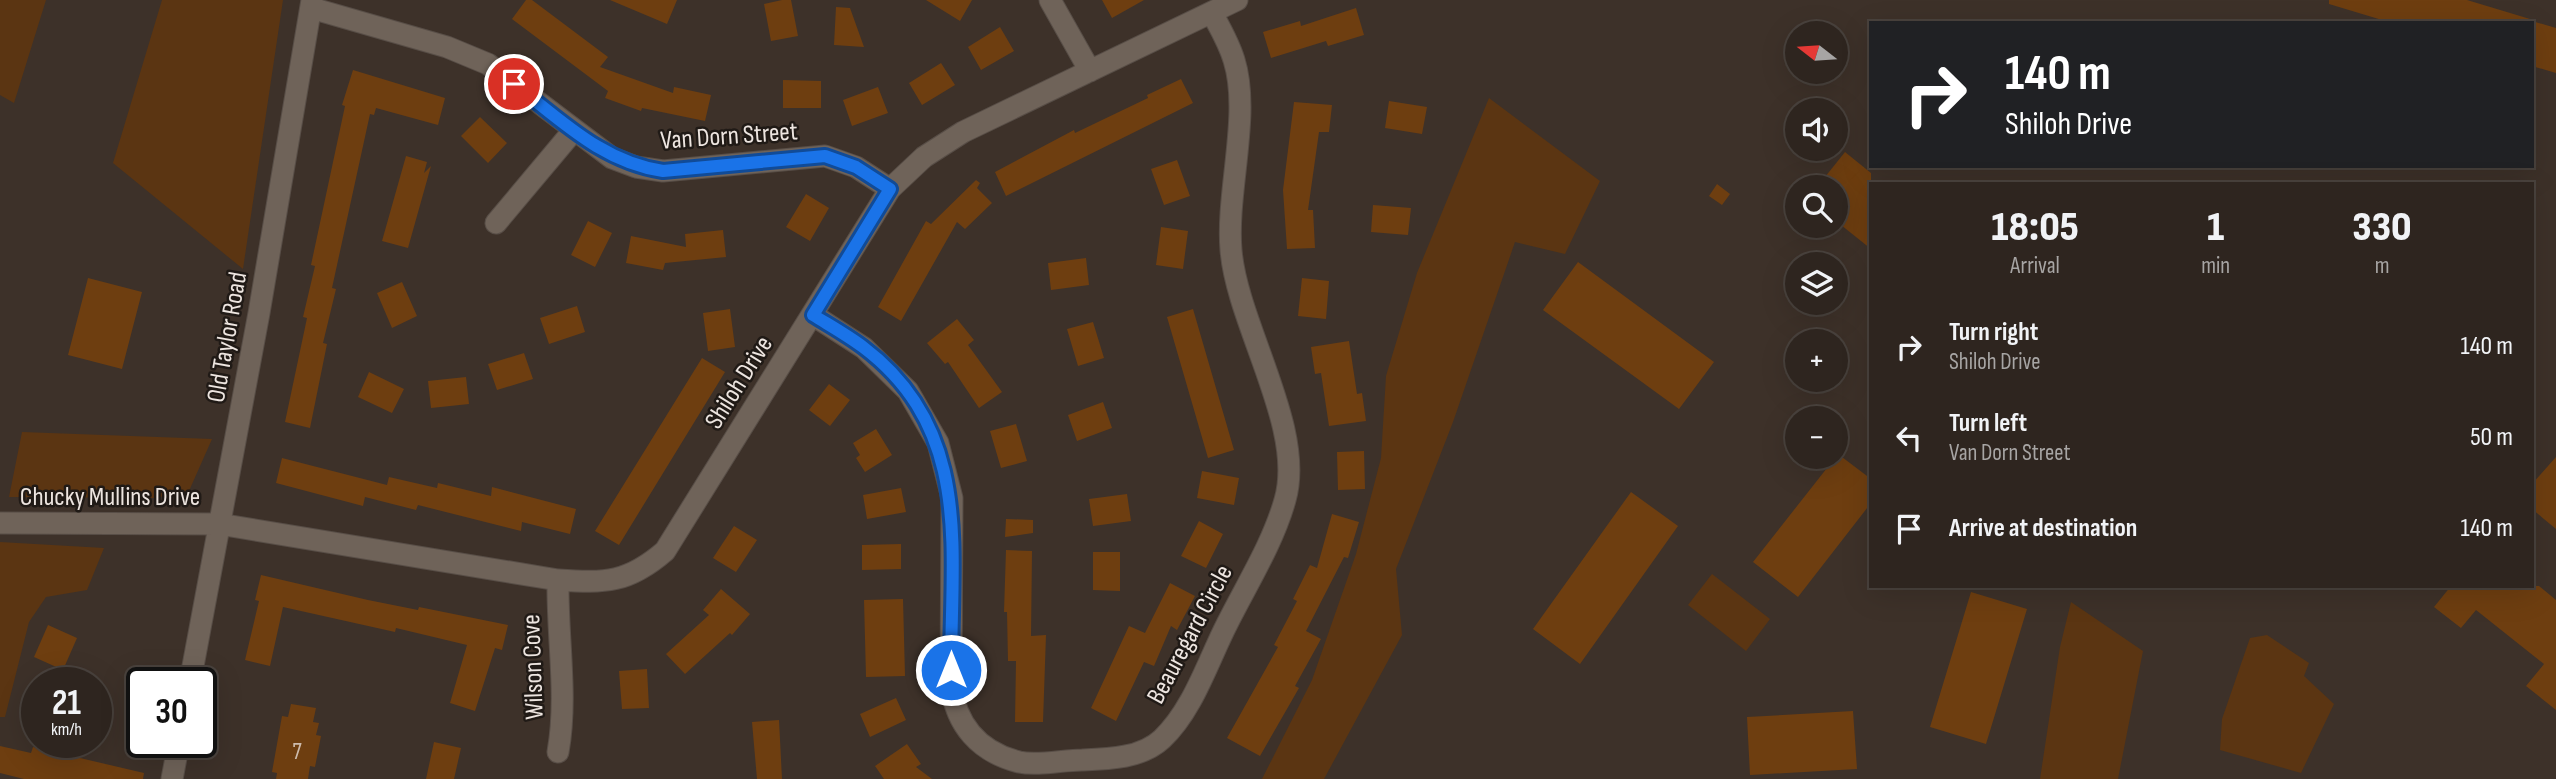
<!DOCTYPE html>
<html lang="en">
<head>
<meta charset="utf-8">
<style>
  body { margin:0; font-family:"Sofia Sans Condensed",sans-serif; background:#362d28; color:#f1f3f6; height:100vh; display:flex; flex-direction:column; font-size:26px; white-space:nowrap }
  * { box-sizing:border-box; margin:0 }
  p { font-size:23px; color:#a7a5a4 }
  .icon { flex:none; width:38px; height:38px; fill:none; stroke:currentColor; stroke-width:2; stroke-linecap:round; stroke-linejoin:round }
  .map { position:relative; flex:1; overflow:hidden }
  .drawer { position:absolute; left:1869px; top:182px; width:665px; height:406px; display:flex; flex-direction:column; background:#2e251f; border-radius:0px; box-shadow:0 7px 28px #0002,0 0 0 2px #49423d }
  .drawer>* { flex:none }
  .banner { position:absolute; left:1869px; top:21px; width:665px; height:147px; border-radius:0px; box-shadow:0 7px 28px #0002,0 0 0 2px #49423d; background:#202124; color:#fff; overflow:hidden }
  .needle { width:46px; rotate:287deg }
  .fabs { position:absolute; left:1785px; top:21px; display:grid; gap:14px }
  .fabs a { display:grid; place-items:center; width:63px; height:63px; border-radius:50%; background:#2e251f; box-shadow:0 7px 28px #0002,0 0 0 2px #49423d; font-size:35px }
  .speed { position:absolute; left:21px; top:667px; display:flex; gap:14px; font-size:35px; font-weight:700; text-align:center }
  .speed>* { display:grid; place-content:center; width:91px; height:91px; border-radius:50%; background:#2e251f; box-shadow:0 7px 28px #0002,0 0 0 2px #49423d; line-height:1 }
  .speed small { font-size:18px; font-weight:400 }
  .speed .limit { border:4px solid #111; border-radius:10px; background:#fff; color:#111 }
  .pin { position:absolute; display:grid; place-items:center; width:60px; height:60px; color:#fff; margin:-30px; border:4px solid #fff; border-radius:50%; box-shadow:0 2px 7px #0007 }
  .me { position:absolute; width:77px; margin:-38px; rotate:0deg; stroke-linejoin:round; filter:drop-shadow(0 0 5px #0008) }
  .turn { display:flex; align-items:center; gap:24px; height:147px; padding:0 21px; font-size:32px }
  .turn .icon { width:91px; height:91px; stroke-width:2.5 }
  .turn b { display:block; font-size:49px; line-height:60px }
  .eta { display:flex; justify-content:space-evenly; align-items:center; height:119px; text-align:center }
  .eta b { font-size:42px; font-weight:800; line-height:49px }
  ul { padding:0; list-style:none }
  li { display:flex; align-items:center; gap:21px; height:91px; padding:0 21px }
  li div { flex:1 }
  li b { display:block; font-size:26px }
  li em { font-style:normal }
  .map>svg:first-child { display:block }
  .green { fill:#5b3512 }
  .building { fill:#6e3e10 }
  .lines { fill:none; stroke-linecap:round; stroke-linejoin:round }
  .minor-casing { stroke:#584e47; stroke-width:23 }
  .minor { stroke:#6f6359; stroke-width:21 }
  .route-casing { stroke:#114b97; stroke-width:18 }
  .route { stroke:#1a73e8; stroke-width:12 }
  .labels { text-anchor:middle; stroke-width:5; stroke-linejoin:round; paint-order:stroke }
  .number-label { font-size:23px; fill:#cdbbac }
  .street-label { font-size:26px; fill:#ede5e0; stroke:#201a16 }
</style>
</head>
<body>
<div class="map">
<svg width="2556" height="779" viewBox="0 0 2556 779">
  <rect width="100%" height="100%" fill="#3d3129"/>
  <path class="green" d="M0,0h46l-32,103 -14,-8z
    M162,0h121l-40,269 -130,-106z
    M1489,98l111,83 -35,73 -50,-12 -62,180 -57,147 6,66 -78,144h-62l50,-99 44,-126 25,-96 5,-82 31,-103z
    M22,432l190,7 -23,52 -34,7 -146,-1z
    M0,542l104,6 -17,42 -41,7 -17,25 -24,95h-5z
    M1712,574l58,45 -24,32 -58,-46z
    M2071,602l72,49 -25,128h-78l20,-132z
    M2267,635l42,28 -5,13 30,28 -33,69 -81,-23 2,-31 28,-81z"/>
  <path class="building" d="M526,0h6l76,57 -8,10 73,26 1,-6 37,8 -6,26 -63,-13 -1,3 -36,-13 3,-7 -96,-72z
    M610,0h67l-10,24z
    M782,0h9l7,36 -27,5 -7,-37z
    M926,0h46l-12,21z
    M1102,0h42l-32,18z
    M2329,0h138l63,19 -1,4h-137l-63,-19z
    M836,7l14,1 14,39 -30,-2z
    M1356,8l8,27 -36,11 -2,-5 -55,17 -8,-26 37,-11 1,5z
    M2532,21l24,7v45l-24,-7z
    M1000,27l14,24 -33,19 -13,-23z
    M941,63l14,22 -33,20 -13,-22z
    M353,70l92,28 -7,27 -62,-17 -2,7 -4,-1 -38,174 4,1 -13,54 4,1 -17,84 -25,-6 22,-104 -4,-1 12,-51 -4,-1 34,-159 -3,-1z
    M1181,79l12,24 -187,93 -11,-24 79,-42 1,3 73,-35 -1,-3z
    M783,80l38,1v27h-38z
    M878,87l10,26 -36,13 -9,-26z
    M1389,101l38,6 -5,27 -37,-6z
    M1294,102l38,3 -3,27h-10l-11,78h5l2,38 -28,1 -4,-59z
    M480,117l27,26 -19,20 -27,-27z
    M1845,152l26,21v76l-35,-28v-34h-19z
    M406,156l21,6 -3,11 7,-7 -23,82 -26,-7z
    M1177,160l13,36 -26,9 -13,-36z
    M976,180l4,3 -3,5 15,15 -27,26 -8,-7 -56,99 -23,-14 48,-86 5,3z
    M1717,184l13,10 -8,11 -13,-9z
    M806,194l23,14 -19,33 -24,-14z
    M1373,205l38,3 -3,27 -37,-3z
    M588,221l24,12 -17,34 -24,-12z
    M1161,227l27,4 -5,38 -27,-4z
    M723,230l3,27 -61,6 -2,7 -37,-7 5,-27 55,11 -1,-13z
    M1086,258l3,27 -38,5 -3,-27z
    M1578,262l136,100 -35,47 -136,-99z
    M88,278l54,14 -20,77 -54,-14z
    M1302,278l27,3 -3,38 -28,-3z
    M402,282l15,34 -25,12 -15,-35z
    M577,306l8,26 -36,12 -9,-26z
    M730,309l5,38 -27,4 -5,-38z
    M1193,309l41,141 -26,8 -41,-141z
    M957,319l17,21 -6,5 34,47 -23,16 -31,-46 -3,2 -18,-21z
    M1093,322l11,36 -26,8 -11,-37z
    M1349,341l8,53 5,-1 4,28 -37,5 -8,-53 -6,1 -4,-27z
    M524,353l9,26 -36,11 -9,-26z
    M702,358l23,14 -106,173 -24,-14z
    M369,372l35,17 -12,24 -34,-16z
    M466,377l3,27 -38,4 -3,-27z
    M829,384l21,16 -20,26 -21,-16z
    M1103,402l9,26 -35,13 -9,-26z
    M1016,424l11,37 -26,7 -11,-37z
    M876,429l16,26 -27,17 -9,-14 4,-3 -7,-12z
    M1364,451l1,38 -27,1 -1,-38z
    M1838,454l33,25v24l-73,94 -45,-35z
    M2556,457v72l-24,-20v-25z
    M282,458l105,27 2,-8 48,11 1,-5 53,13 1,-9 84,22 -6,25 -48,-12 -1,9 -103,-26 -2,5 -51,-13 -2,9 -87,-23z
    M1202,471l37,7 -5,27 -37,-7z
    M901,488l5,24 -39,7 -4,-24z
    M1631,492l47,34 -98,138 -47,-35z
    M1127,494l4,27 -38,5 -4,-27z
    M1332,514l27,8 -11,36 -4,-1 -38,74 15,8 -26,47 4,2 -39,68 -33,-18 51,-91 -4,-2 23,-44 -4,-2 17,-34 7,3z
    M1006,519l27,1v13l-28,4z
    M1199,521l24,13 -17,34 -25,-12z
    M734,526l23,14 -21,32 -23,-14z
    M901,544v25l-39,1v-25z
    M1006,550l26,1 -1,85 15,-1 -3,87h-28l1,-61h-8l-1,-49h-3z
    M1093,552h27v39l-27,-1z
    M261,575l107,25 50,10 1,-3 89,18 -6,25 -7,-2 -20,63 -25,-8 17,-58 -71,-17 -1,4 -112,-25 -13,59 -25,-6 14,-59 -4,-1z
    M1170,583l25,13 -18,34 -6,-4 -17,40 -10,-4 -28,59 -25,-13 38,-82 16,7z
    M2451,586h88l17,14v110l-30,-24 18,-22 -68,-54 -15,18 -27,-21z
    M721,589l29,25 -18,21 -2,-2 -45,41 -19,-20 43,-39 -6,-5z
    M1971,592l56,17 -41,135 -56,-17z
    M903,599l2,77 -39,1 -2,-77z
    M48,625l29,13 -14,32 -29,-13z
    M647,669l2,39 -27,1 -3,-38z
    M896,698l10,22 -36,17 -10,-23z
    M291,704l25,4 -3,14 6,1 -3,12 5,1 -6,31 -5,-1 -2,13h-32l1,-6 -5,-1 10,-56 6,1z
    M1853,711l4,58 -107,6 -3,-58z
    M779,720l3,59h-25l-5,-57z
    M434,742l27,6 -7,31h-28z
    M907,744l14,20 -5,3 16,12h-48l-9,-13z
    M0,746l31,7 2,-6 111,26 -1,6h-119l-24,-6z"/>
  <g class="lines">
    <g class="minor-casing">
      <path id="minor" d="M1050,0l40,71
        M311,8l136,39 41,17 124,94 24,9 27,4 162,-15 31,11 34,22
        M496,223l78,-93
        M813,315l51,33 44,43 30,52 14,55 -1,187c5,40 28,67 68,77 19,4 44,-2 63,-2 27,-1 60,-2 80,-21 31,-29 46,-78 65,-115 20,-40 46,-81 58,-124 21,-72 -48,-175 -54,-250 -5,-58 20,-136 3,-190 -5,-17 -14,-32 -22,-47
        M0,523l219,1 339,56c48,3 70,3 107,-29l225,-362 34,-32 39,-25 274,-132
        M190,682l69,-369 53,-313
        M558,752c10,-56 -1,-114 0,-172
        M172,779l7,-37"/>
    </g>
    <use href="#minor" class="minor"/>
  </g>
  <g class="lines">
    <g class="route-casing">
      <path id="route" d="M514,84c47,36 88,78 149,87l162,-15 31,11 34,22 -77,126c16,10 34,20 50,32 110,83 88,202 88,323"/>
    </g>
    <use href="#route" class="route"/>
  </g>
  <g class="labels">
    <g class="number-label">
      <text x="297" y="759">7</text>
    </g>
    <g class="street-label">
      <text transform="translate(729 135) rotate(-4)" y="9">Van Dorn Street</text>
      <text transform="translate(226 337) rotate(-80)" y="9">Old Taylor Road</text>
      <text transform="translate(738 382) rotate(-58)" y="9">Shiloh Drive</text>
      <text x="110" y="505">Chucky Mullins Drive</text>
      <text transform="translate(1189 634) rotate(-62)" y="9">Beauregard Circle</text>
      <text transform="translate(532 667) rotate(-92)" y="9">Wilson Cove</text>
    </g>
  </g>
</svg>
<div class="fabs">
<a><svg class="needle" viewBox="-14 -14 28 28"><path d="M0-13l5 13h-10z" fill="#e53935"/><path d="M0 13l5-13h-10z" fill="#a7a5a4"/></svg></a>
<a><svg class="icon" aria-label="sound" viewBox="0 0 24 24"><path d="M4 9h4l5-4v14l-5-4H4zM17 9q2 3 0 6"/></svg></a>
<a><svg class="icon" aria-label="search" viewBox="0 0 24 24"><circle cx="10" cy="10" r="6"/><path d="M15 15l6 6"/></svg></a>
<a><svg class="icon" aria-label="layers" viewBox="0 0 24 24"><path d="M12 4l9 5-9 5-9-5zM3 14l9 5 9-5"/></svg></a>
<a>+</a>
<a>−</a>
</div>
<div class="speed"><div>21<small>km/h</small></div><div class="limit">30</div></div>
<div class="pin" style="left:514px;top:84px;background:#d93025"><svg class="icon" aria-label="arrive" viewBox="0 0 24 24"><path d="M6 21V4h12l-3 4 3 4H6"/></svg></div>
<svg class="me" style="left:951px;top:670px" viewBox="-20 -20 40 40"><circle r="17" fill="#1a73e8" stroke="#fff" stroke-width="3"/><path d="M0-11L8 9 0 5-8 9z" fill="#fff"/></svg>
<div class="banner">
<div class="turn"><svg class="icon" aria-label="right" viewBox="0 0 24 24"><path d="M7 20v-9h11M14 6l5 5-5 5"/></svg><div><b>140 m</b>Shiloh Drive</div></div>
</div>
<section class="drawer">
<div class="eta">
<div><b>18:05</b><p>Arrival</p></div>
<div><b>1</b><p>min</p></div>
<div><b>330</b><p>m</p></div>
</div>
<ul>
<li><svg class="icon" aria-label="right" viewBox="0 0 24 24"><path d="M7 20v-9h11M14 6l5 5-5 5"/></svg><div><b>Turn right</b><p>Shiloh Drive</p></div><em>140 m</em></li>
<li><svg class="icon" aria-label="left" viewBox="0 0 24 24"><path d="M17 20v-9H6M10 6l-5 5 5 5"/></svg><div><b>Turn left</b><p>Van Dorn Street</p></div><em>50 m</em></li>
<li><svg class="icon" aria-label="arrive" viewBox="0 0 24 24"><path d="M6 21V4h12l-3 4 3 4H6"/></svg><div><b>Arrive at destination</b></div><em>140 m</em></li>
</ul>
</section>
</div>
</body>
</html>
